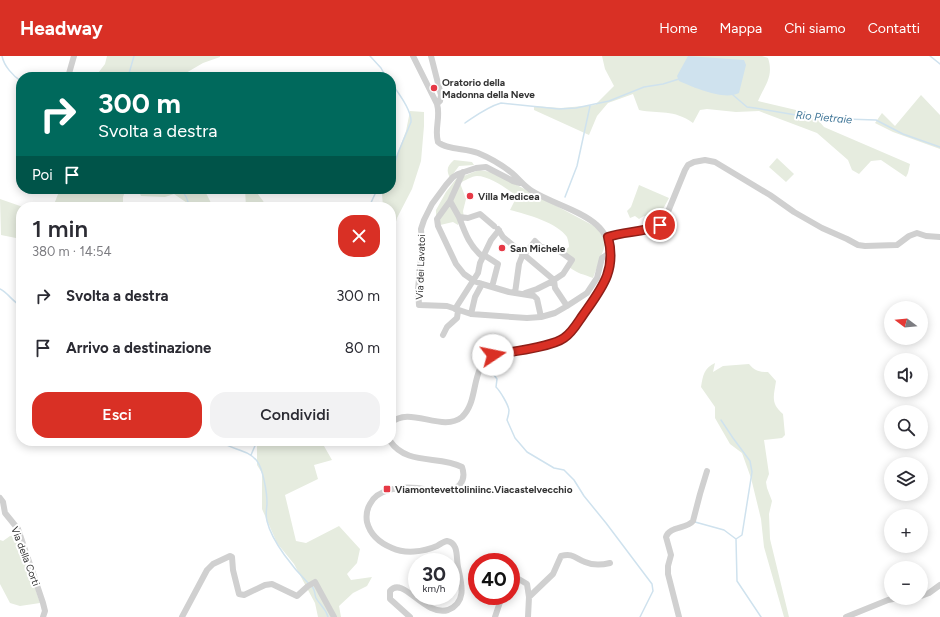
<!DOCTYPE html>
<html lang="it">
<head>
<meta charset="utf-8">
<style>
  body { margin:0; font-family:Figtree,sans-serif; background:#f2f2f3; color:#2b2b33; height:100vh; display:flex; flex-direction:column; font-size:15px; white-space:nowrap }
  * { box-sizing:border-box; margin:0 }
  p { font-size:13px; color:#7c7c81 }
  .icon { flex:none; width:22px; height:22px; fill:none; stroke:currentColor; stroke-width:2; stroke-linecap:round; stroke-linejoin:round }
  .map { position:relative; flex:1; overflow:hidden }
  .side { position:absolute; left:16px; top:146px; width:380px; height:244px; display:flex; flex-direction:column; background:#fff; border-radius:16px; box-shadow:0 2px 10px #0003 }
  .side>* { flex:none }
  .top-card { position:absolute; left:16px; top:16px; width:380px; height:122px; border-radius:16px; box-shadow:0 2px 10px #0003; background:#00695c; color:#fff; overflow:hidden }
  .needle { width:26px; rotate:286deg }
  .fabs { position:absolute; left:884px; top:245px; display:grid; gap:8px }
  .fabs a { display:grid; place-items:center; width:44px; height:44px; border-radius:50%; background:#fff; box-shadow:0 2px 10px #0003; font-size:20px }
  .speed { position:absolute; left:408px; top:497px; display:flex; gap:8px; font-size:20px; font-weight:700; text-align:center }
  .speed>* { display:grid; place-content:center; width:52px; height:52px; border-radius:50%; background:#fff; box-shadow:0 2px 10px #0003; line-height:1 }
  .speed small { font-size:10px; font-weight:400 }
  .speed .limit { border:6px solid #d22; background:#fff; color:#111 }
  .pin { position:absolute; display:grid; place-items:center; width:34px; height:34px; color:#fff; margin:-17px; border:2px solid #fff; border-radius:50%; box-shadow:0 1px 4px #0007 }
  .me { position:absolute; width:44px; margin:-22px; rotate:79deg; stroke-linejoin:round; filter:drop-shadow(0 0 3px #0008) }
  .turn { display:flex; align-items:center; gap:14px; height:84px; padding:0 16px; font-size:18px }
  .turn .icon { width:52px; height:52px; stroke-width:2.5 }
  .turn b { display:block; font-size:28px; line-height:34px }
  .then { display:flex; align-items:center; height:38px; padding:0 16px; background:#0003; gap:8px; font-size:15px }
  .round { display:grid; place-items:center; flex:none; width:42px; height:42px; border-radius:16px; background:#f2f2f3 }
  .summary { display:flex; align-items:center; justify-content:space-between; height:68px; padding:0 16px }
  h1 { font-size:24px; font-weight:600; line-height:30px }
  .cta { display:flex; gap:8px; margin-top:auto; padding:8px 16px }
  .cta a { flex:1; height:46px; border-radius:16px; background:#d93025; color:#fff; font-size:16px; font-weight:600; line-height:46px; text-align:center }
  .cta a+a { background:#f2f2f3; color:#2b2b33 }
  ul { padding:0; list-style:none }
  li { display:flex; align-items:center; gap:12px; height:52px; padding:0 16px }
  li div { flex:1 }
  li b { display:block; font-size:15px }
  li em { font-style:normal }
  header { display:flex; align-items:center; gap:24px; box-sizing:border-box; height:56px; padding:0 20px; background:#d93025; color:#fff }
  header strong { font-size:19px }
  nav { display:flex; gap:22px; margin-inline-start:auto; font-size:14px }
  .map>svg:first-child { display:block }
  .green { fill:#e6ecdf }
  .water { fill:#cfe2ee }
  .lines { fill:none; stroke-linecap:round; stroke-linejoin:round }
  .stream { stroke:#cfe2ee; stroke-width:1.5 }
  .minor { stroke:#d0d0d0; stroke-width:6 }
  .route-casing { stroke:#8d1f18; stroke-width:10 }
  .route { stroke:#d93025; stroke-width:7 }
  .poi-dot { fill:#e63946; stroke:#fff; stroke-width:1.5 }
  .labels { text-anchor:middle; stroke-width:4; stroke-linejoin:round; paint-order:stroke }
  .poi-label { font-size:10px; font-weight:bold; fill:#333; stroke:#fff; text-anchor:start }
  .street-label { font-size:10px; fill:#333; stroke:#fff }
  .water-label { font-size:11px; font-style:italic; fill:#3f7597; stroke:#fff }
</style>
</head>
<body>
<header>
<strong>Headway</strong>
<nav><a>Home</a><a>Mappa</a><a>Chi siamo</a><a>Contatti</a></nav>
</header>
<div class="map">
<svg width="940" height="561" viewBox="0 0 940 561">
  <rect width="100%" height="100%" fill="#fff"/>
  <path class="green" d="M107,0h113v1l-17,6 -24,14h-84l10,-13z
    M602,0h160l6,2c6,18 -3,27 -10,43l55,13 11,13 86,37 -2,9 -2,4 -25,-17 -10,1 -12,13 -7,-4 -4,-10 -31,-27 -58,-22 -23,1 -29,-3 -7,1 -7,13c-19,-14 -34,-9 -54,-13l-6,-16 -25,9 -11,13 -8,19 -55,-25v-4l27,2 34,-3 19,-19 -9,-17z
    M921,39l19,20v34l-47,-17 -18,-9 7,-10 13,13z
    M410,55l14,1v14l-3,35 -9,28 -15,29 -6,22v-33h-8l-1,-13 2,-5h7v-18l15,-40z
    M777,102l17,16 -8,8 -17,-15z
    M454,104l18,2 2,3 -15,1 -9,12c-4,-8 -3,-12 4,-18z
    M479,114l12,2 24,12 81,43 9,9 1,7 -13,35c-10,-4 -15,-4 -24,-11l5,-7 -10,-9 5,-4c0,-3 -1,-7 -2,-10 -9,-14 -41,-23 -57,-27l7,-14c-10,-7 -27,-20 -40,-20 -5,0 -13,5 -17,7l6,16 -3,12 1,7 -5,2 -1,5 -5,-3 -17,4v-16l10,-18 10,-13z
    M639,129l30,13 -13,24 -12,-6 -5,3 -4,-3 -5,2 -3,-7 4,-4z
    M60,133h66l-3,8v10h-70z
    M138,133h66l9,18h-20l-19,-13 -9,3 -24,-1z
    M245,133h10c3,7 9,11 11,18h-20z
    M0,143l23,8h-2v32l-20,-4z
    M715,307l-2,9 10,-6 26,-2c6,7 10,8 19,8l8,9c-2,15 -6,22 7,33l2,21 -3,3 -18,2 5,34 -3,8 1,6 5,13 -3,13 1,25 19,78h-5l-20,-70 -3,-28 -10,-41 -9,-25 -12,-9 -15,-26v-11l-14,-20c2,-12 3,-19 14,-24z
    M257,385h68l-1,5 8,14 -18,5 4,14 -33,16 11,46 10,2 33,-17 21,23 -3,14 -10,11 4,6 21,-3 -5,9 -14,7 -14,13 2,11h-23l-3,-14 -21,-39 -17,-21 -15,-34v-36l-5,-8z
    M17,479l10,28 13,40 -20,3 -10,-3 -10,-19v-44l3,1 7,-5z"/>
  <path class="water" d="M688,0l56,4 2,5 -7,28c-15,8 -46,-6 -60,-12l-2,-5z"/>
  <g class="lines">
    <path class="stream" d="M2,0c2,10 11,20 19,25
      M370,0l11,12 5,9
      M930,0l10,8
      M128,21l6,-21
      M391,27c7,9 21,27 20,39l-13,31 -7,22
      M733,39l14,12 8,1 59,10 62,2 27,14 37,13
      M465,67c12,-8 22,-16 36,-20l58,6 17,-1 33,-7 35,-14 19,-3 16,-5
      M180,133c6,5 8,10 9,18
      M565,141l12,-31 13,-60
      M369,151l6,-13 5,-5
      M0,233c8,4 12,12 21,17
      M487,306l3,8 7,9 -1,8c4,4 12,17 13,23 0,3 -1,7 -2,10l8,18 12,14 27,16 10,2 10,10 10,16 22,27 46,61 1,7 -13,26
      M721,364l12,18 17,23 2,11 -10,63 -6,4
      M220,385c11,9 28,8 37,20 6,8 10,31 10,42 0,6 -2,11 0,18 5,21 27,48 42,63
      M251,399l6,-14
      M695,466l29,8 12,9
      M736,483l1,42 24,36
      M312,530c4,6 2,7 4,12 4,7 10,11 12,19"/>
    <path class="minor" d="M431,0l10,39 -1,6 -3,3
      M68,21l6,-21
      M463,116l-13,29 -13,18 1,7 18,38 8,10 10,7 8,3 27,8 25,4 3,3 4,18
      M520,127l-7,-2 -27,-14 -10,1 -18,6 -5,3 -7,8 -14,19 -8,16 -3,9 1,20 -4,40 1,16 28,1 24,8 56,4 14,-1 14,-4 12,-7 20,-13 10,-15 5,-20 9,-6
      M450,145l9,16 9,1 12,-4 14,12
      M459,161c6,16 11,30 24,40
      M498,173l5,8 51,43 1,8 12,18
      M607,181c19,-6 44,-1 58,-18l20,-49 3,-5 6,-3 11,-2 10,2 55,33 24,17 28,16 25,11 11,6 7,1 32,-1 12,-9 8,-3 9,3 14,1
      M484,199l14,9 -6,23
      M524,199l11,-14 6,6 17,3 14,10 -9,14 -9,6
      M515,237l4,-29 4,-10
      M525,237l12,-4 16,-8
      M455,253l23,-36 2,-10 11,-23 8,-10
      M471,258l4,-17 7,-13
      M443,279l4,-8 10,-9 1,-7
      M391,367c18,-18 51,10 71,-6 18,-17 7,-49 31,-62 16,-3 57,-8 70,-16 10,-7 28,-35 35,-46 7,-9 10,-19 11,-31 8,-46 -47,-52 -77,-71 -8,-5 -13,-12 -20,-18 -10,-8 -22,-15 -34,-20 -12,-5 -31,-3 -40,-11 -4,-13 3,-25 -1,-38l-24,-48
      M390,385c17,25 49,14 72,26 5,14 -4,24 -18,24 -9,1 -18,-2 -27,-3 -16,-2 -40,1 -47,16 -3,5 -4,12 -3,18 3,12 13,21 25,26 13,6 31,4 45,-2 3,-2 6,-4 10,-5 12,2 9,17 11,26 3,15 10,35 -10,43 -24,7 -45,-35 -58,-19v8l20,18
      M0,442l3,4 2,11 13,16 25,74 2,8 -2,6
      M511,524l6,-2 10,6 2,13 -1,20
      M921,540l8,-3 11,-8
      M529,541l24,-23 8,-18c12,-3 14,2 24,6 9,4 17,3 25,1
      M182,561l25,-47 6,-6 17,-8 2,1 1,13 6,24 5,1 21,-10 7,-1 25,12 11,-10 7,-4 19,35
      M495,561l7,-21
      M679,561l-11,-43v-8l3,-11 -5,-18c3,-11 21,-8 27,-16l7,-27 7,-23
      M846,561l42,-17 10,-2"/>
  </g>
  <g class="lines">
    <g class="route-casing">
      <path id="route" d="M493,299c16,-3 59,-8 71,-17 8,-5 14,-16 19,-23 18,-26 34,-44 25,-78 17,-6 35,-4 52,-12"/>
    </g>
    <use href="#route" class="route"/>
  </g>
  <g class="poi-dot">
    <circle cx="434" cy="32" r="4"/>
    <circle cx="470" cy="140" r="4"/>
    <circle cx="502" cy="192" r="4"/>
    <rect x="383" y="429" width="8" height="8" rx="2"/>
  </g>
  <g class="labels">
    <g class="poi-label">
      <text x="442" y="30">Oratorio della<tspan x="442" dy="12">Madonna della Neve</tspan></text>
      <text x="478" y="144">Villa Medicea</text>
      <text x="510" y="196">San Michele</text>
      <text x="395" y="437">Viamontevettoliniinc.Viacastelvecchio</text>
    </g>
    <g class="street-label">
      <text transform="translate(420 211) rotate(-88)" y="4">Via dei Lavatoi</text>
      <text transform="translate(26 500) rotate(69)" y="4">Via della Corti</text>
    </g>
    <g class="water-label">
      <text transform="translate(824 61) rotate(5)" y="4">Rio Pietraie</text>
    </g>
  </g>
</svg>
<div class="fabs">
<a><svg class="needle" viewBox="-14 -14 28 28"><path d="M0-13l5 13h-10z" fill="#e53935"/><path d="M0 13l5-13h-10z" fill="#7c7c81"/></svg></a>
<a><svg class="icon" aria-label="sound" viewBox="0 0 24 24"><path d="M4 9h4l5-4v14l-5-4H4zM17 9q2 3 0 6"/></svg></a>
<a><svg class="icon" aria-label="search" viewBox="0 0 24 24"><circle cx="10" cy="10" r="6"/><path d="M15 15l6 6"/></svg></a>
<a><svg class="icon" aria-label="layers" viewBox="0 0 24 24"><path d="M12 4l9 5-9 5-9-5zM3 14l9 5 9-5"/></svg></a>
<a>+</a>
<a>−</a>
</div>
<div class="speed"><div>30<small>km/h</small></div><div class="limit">40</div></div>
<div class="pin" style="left:660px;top:169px;background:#d93025"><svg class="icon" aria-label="arrive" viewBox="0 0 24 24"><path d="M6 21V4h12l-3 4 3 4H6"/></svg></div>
<svg class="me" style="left:493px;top:299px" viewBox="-20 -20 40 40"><circle r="19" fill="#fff"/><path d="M0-13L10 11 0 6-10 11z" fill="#d93025"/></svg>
<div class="top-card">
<div class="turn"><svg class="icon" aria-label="right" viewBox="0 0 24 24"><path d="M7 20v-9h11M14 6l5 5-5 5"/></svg><div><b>300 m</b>Svolta a destra</div></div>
<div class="then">Poi<svg class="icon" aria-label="arrive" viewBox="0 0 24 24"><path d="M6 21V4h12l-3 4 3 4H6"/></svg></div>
</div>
<section class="side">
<div class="summary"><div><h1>1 min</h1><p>380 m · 14:54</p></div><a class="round" style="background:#d93025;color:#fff"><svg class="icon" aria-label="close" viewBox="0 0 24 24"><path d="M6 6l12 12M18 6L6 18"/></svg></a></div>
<ul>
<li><svg class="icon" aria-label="right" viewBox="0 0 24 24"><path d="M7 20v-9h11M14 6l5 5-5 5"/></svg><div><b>Svolta a destra</b></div><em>300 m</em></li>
<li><svg class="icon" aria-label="arrive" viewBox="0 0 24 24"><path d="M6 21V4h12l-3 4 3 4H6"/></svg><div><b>Arrivo a destinazione</b></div><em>80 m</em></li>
</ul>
<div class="cta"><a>Esci</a><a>Condividi</a></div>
</section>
</div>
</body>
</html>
